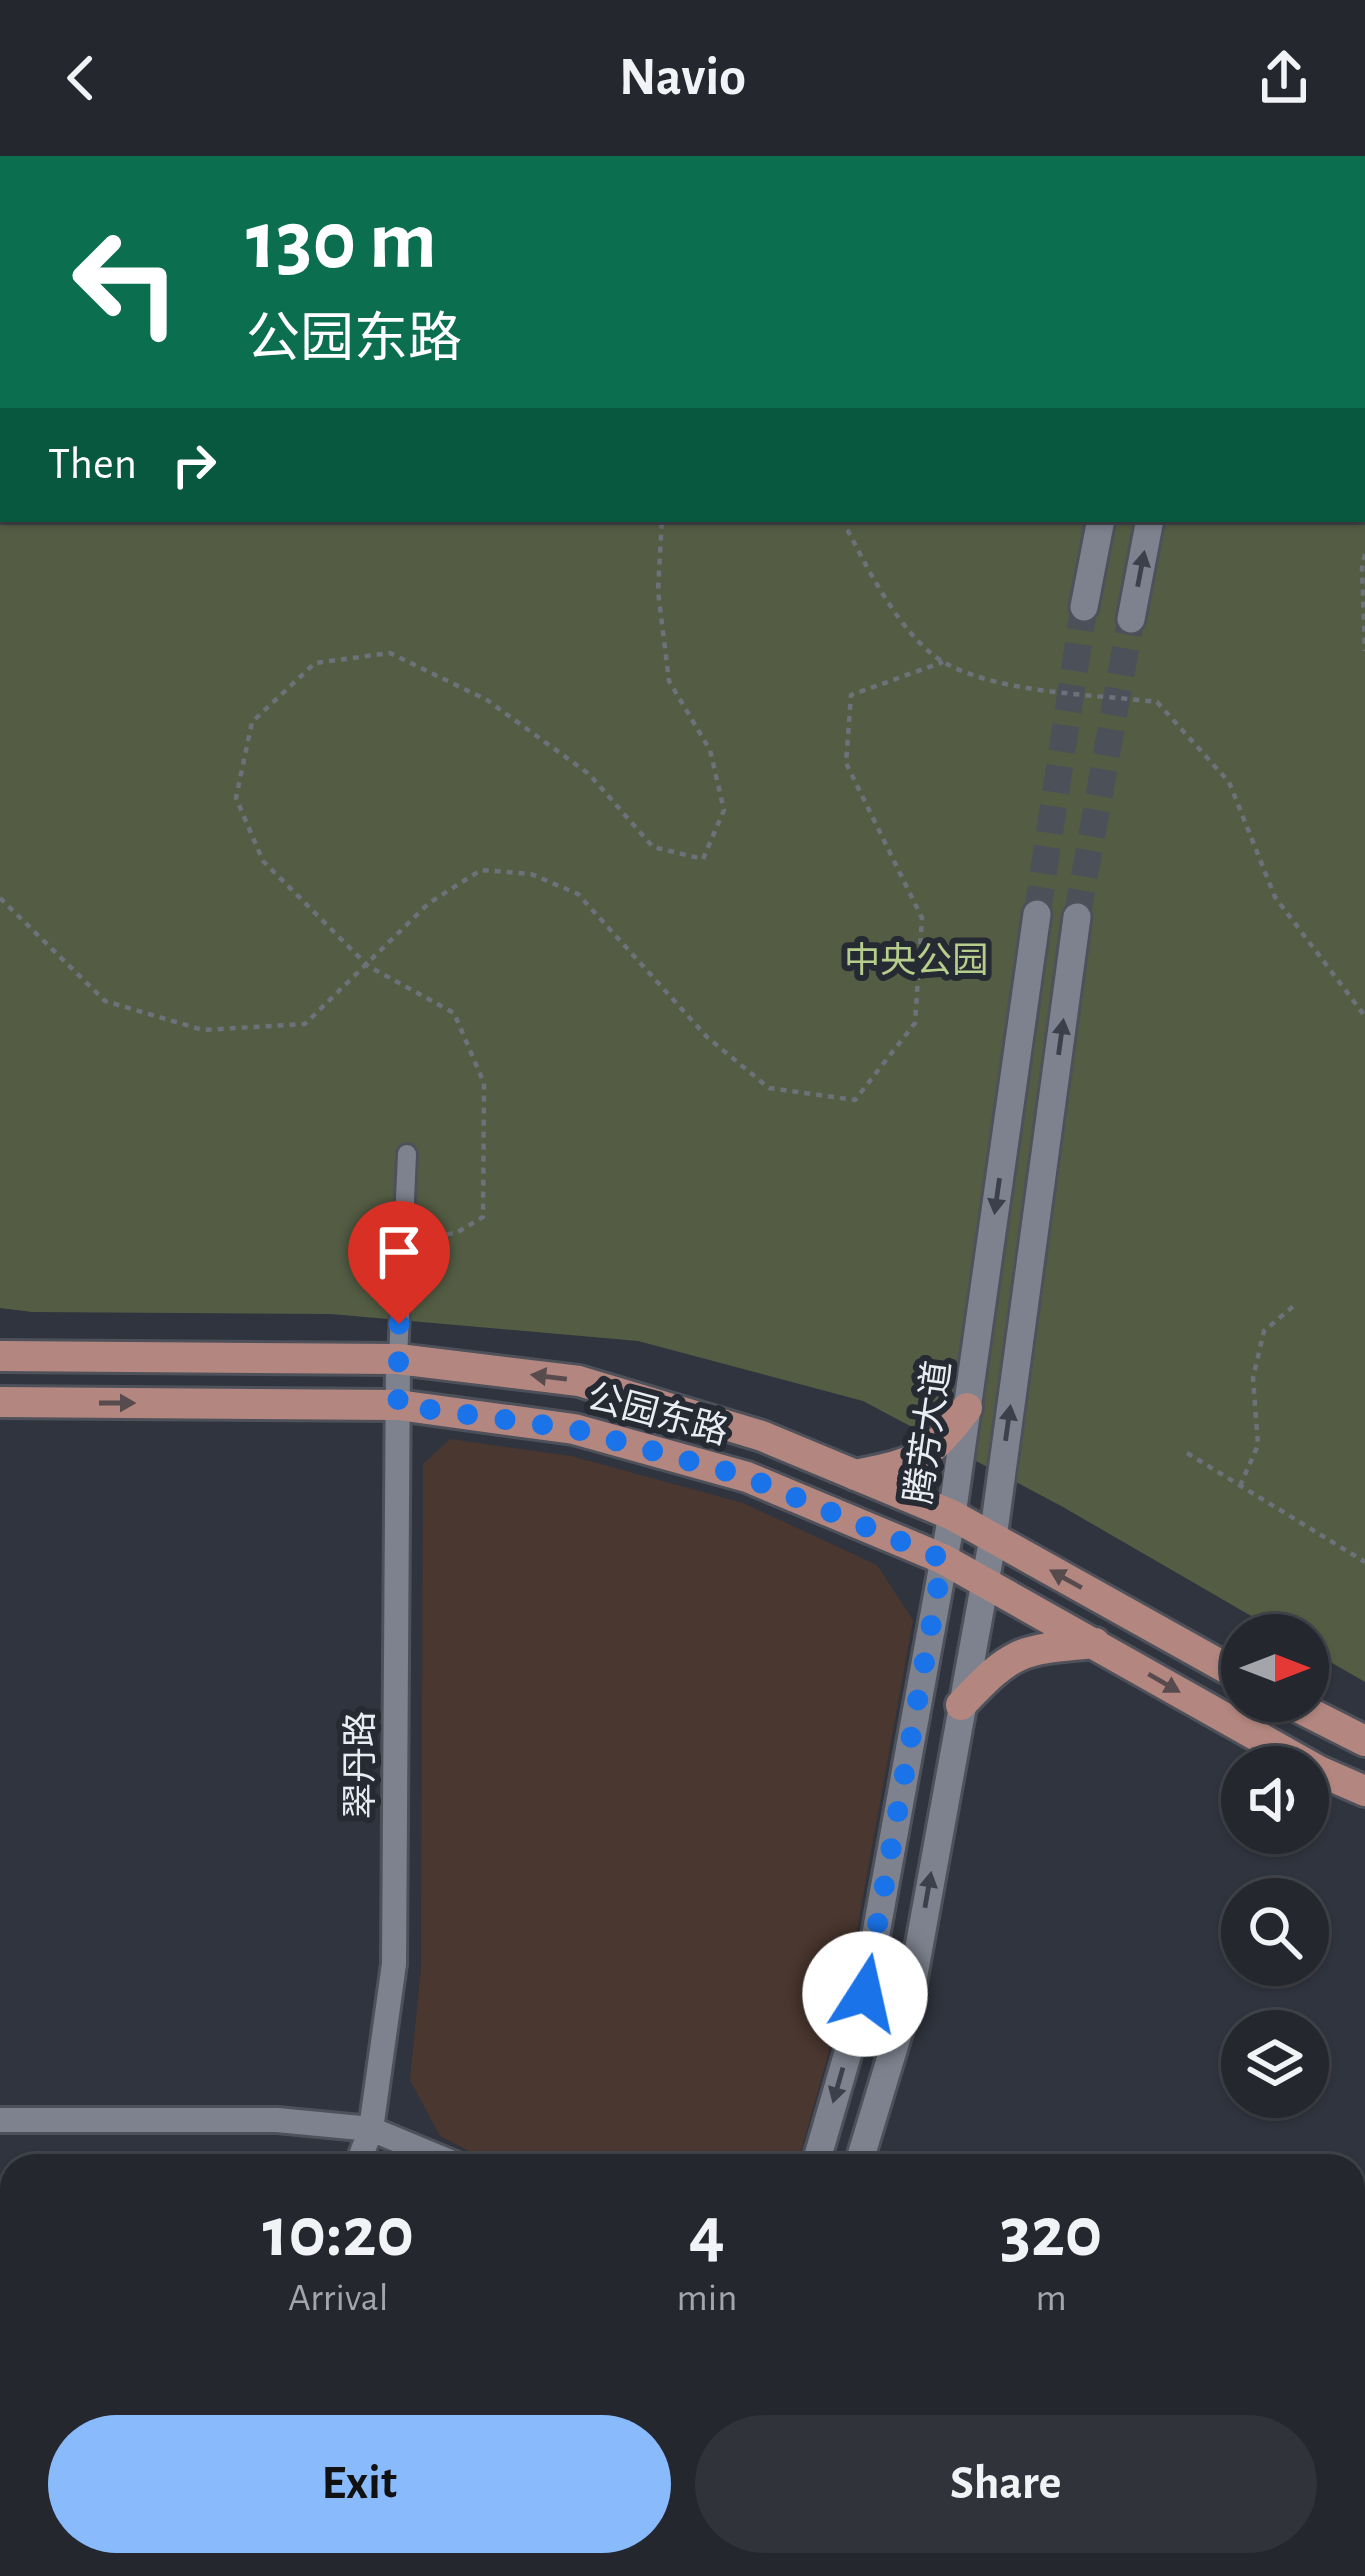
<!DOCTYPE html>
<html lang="en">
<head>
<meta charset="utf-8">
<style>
  body { margin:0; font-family:"Alegreya Sans","Noto Sans SC",sans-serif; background:#30333a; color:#f1f3f6; height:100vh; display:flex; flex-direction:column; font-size:45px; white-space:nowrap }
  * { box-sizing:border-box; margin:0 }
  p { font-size:39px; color:#a3a5aa }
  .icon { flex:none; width:66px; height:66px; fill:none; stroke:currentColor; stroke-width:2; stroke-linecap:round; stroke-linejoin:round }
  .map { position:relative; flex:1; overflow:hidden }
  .drawer { position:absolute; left:0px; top:1998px; width:1365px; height:423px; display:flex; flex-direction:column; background:#24272e; border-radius:36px 36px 0 0; box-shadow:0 3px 9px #0004,0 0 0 3px #41444a }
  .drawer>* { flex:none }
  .banner { position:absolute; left:0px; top:0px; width:1365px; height:366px; box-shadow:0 3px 9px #0004,0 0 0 3px #41444a; background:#0b6e4f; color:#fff; overflow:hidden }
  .needle { width:78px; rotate:90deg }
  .tools { position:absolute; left:1221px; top:1458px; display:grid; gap:24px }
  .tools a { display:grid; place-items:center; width:108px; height:108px; border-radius:50%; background:#24272e; box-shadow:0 3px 9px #0004,0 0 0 3px #41444a; font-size:60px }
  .pin { position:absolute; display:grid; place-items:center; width:102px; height:102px; color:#fff; margin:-123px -51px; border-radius:50% 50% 50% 0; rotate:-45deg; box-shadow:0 0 12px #0007 }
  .pin .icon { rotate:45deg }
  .me { position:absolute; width:132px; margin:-66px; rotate:10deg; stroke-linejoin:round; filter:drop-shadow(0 0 9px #0008) }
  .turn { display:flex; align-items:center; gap:42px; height:252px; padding:0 48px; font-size:54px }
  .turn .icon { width:156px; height:156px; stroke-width:2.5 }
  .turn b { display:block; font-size:84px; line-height:102px }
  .then { display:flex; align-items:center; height:114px; padding:0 48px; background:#0003; gap:24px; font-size:45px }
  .eta { display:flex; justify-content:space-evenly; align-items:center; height:204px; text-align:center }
  .eta b { font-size:72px; font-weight:700; line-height:84px }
  .cta { display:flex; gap:24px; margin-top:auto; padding:24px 48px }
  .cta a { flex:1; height:138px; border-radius:72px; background:#88bafc; color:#111; font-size:48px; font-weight:700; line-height:138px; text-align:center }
  .cta a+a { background:#30333a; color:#f1f3f6 }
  header { display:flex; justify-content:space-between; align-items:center; height:156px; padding:0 48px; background:#24272e; font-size:54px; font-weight:700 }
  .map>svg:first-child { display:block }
  .commercial { fill:#4a372f }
  .green { fill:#545d44; fill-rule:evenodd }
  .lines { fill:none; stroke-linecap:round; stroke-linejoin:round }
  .secondary-tunnel { stroke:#4c5059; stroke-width:27; stroke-dasharray:27 14; stroke-linecap:butt }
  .minor-casing { stroke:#4e515a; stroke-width:24 }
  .tertiary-casing { stroke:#4e515a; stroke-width:30 }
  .secondary-casing { stroke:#4e515a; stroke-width:33 }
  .primary-casing { stroke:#4e515a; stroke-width:36 }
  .path { stroke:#6d7179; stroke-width:4.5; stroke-dasharray:6 6; stroke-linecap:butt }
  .minor { stroke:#7d828e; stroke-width:18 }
  .tertiary { stroke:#7d828e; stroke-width:24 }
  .secondary { stroke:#7d828e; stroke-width:27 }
  .primary { stroke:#b38780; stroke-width:30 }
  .oneway { fill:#3c404a }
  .oneway2 { fill:#574b4e }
  .route { stroke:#1a73e8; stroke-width:21; stroke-dasharray:0 37.8 }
  .labels { text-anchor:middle; stroke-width:12; stroke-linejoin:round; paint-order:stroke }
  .park-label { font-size:36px; fill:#b6cd8c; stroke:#262a33 }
  .street-label { font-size:36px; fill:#e9ecf2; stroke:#262a33 }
</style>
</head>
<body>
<header><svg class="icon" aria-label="back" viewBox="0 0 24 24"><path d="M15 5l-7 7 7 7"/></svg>Navio<svg class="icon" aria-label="share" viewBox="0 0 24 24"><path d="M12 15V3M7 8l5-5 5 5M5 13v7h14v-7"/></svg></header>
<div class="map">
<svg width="1365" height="2420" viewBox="0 0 1365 2420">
  <rect width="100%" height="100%" fill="#30343e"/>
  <path class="commercial" d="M450,1283l121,17 172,47 134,62 36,55 -67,370 -49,176h-299l-58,-30 -30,-56 11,-113 2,-503z"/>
  <path class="green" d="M0,0h1365v1526l-57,-33v-14h-24l-221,-128 -200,-106 -225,-60 -307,-27 -299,-2 -32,-4zM3,3h1359v360h-1359z"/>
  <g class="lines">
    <path class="secondary-tunnel" d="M1037,758l47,-307
      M1077,761l54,-298"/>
    <g class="minor-casing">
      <path id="minor" d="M398,1203l9,-205"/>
    </g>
    <g class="tertiary-casing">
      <path id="tertiary" d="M0,1964h277l94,9 89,37
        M357,2010l14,-37 23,-165 4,-605
        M1206,2409l20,11
        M133,2420l6,-11"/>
    </g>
    <g class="secondary-casing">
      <path id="secondary" d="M1209,3l2,-3
        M1259,3l2,-3
        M1084,451l17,-88
        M1131,463l19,-100
        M815,2010l50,-172 87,-479 85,-601
        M858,2010l53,-175 82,-453 84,-621
        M675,2420l4,-11
        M711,2420l5,-11"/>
    </g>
    <g class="primary-casing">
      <path id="primary" d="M0,1200l398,3 181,22 183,55 190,79 290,162
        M0,1246l398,3 176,24 173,48 196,82 376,212 46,20
        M855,1319c64,-13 72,-15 112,-67
        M1286,1545l79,40
        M961,1549c53,-56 58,-55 134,-62"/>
    </g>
    <path class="path" d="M739,0l6,3
      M1000,0l1,3
      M434,3l2,-3
      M455,3v-3
      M1339,3l2,-3
      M0,139h3
      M1362,225l3,2
      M842,363c23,45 59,119 103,144 57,31 148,31 212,39l72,80 46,115 90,119
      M1365,398l-3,14 3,83
      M0,742l105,103 98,29 102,-6 124,-121 52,-33 50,4 47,20 129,143 62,51 86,12 60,-77 7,-105 -76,-155 5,-68 92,-33
      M423,1081l33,-4 27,-16 1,-134 -30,-70 -86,-47 -105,-105 -27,-63 16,-76 63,-59 75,-10 97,47 102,74 64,73 50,12 21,-49 -14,-60 -41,-69 -11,-90 4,-72
      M1187,1297l178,109
      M1240,1330l18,-41 -5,-67 11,-47 32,-27"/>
    <use href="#minor" class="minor"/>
    <use href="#tertiary" class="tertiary"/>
    <use href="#secondary" class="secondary"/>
    <use href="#primary" class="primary"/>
  </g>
  <defs><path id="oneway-solid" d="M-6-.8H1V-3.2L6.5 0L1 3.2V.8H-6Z" transform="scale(3)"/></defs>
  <g class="oneway">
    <use href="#oneway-solid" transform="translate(1141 413) rotate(-79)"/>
    <use href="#oneway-solid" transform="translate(1061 881) rotate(-82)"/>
    <use href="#oneway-solid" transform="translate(997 1040) rotate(98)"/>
    <use href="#oneway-solid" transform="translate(1008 1267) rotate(-82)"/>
    <use href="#oneway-solid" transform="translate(928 1734) rotate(-80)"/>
    <use href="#oneway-solid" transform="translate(838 1929) rotate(106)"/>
  </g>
  <g class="oneway2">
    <use href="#oneway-solid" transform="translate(549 1221) rotate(-173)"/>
    <use href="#oneway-solid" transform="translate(117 1247)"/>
    <use href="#oneway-solid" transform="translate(1066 1423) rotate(-151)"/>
    <use href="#oneway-solid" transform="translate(1164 1527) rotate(30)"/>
  </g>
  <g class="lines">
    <path class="route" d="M399,1168l-1,81 176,24 173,48 196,82 -78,435"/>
  </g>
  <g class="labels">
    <g class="park-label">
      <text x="916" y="816">中央公园</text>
    </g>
    <g class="street-label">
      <text transform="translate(658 1257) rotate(15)" y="13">公园东路</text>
      <text transform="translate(927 1276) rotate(-82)" y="13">腾芳大道</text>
      <text transform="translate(359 1609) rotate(-90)" y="13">翠丹路</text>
    </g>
  </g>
</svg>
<div class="tools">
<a><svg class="needle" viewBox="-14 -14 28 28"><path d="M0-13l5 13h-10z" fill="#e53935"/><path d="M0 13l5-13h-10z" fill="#a3a5aa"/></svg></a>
<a><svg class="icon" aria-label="sound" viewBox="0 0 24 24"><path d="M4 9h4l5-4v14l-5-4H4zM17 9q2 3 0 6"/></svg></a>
<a><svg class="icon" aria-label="search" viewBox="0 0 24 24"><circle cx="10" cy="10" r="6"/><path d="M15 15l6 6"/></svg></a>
<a><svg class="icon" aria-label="layers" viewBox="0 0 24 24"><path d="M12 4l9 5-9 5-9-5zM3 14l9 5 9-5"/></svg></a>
</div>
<div class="pin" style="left:399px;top:1168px;background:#d93025"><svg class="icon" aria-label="arrive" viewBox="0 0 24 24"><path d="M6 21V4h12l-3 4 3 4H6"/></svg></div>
<svg class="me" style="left:865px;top:1838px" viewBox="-20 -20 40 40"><circle r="19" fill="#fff"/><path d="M0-13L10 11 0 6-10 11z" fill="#1a73e8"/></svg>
<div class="banner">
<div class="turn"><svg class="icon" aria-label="left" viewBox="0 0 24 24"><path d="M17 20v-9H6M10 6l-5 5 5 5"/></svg><div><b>130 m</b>公园东路</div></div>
<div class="then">Then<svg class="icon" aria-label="right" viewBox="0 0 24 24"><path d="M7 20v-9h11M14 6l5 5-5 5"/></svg></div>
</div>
<section class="drawer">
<div class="eta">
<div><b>10:20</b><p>Arrival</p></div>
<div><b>4</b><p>min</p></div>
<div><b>320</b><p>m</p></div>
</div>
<div class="cta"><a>Exit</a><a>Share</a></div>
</section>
</div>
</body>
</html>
